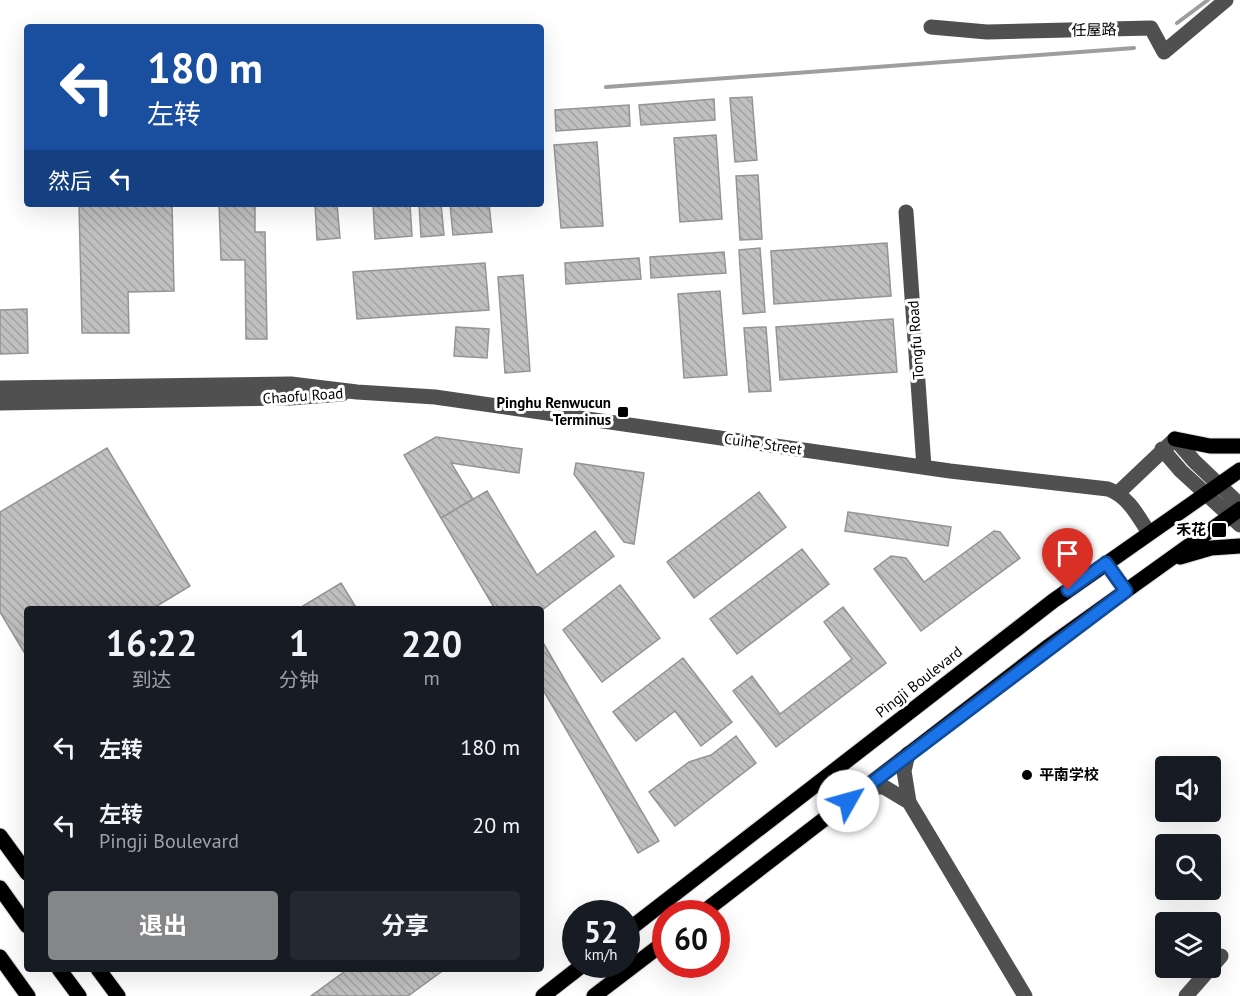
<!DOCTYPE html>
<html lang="zh">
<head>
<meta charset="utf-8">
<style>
  body { margin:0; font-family:"PT Sans","Noto Sans SC",sans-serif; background:#242831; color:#f1f3f6; height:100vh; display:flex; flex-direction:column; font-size:22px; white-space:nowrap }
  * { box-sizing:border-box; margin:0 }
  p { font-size:20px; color:#9ea1a6 }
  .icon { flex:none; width:33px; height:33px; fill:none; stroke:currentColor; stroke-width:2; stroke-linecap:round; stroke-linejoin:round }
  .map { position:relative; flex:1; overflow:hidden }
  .details { position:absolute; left:24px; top:606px; width:520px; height:366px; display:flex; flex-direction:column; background:#171b24; border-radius:6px; box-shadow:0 6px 24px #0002 }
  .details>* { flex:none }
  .top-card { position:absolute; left:24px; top:24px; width:520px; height:183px; border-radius:6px; box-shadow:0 6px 24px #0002; background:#1a4fa0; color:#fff; overflow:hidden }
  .controls { position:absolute; left:1155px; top:756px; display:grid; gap:12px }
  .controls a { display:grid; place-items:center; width:66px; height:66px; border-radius:6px; background:#171b24; box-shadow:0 6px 24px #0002; font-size:30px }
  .speed { position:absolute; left:562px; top:900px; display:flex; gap:12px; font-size:30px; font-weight:700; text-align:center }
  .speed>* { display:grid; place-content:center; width:78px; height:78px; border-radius:50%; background:#171b24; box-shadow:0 6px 24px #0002; line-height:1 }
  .speed small { font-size:15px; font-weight:400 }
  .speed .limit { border:9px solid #d22; background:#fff; color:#111 }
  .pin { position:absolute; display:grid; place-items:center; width:51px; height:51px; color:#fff; margin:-62px -26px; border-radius:50% 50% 50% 0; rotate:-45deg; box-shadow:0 0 6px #0007 }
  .pin .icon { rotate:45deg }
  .me { position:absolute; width:66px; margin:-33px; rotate:52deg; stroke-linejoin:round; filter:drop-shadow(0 0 4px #0008) }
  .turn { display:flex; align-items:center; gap:21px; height:126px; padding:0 24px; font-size:27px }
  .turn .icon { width:78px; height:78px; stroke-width:2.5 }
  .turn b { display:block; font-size:42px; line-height:51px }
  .then { display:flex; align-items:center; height:57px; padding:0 24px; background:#0003; gap:12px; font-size:22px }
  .eta { display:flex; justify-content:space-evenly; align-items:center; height:102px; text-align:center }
  .eta b { font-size:36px; font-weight:700; line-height:42px }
  .cta { display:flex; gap:12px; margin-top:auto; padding:12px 24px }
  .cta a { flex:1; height:69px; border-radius:6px; background:#858687; color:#fff; font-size:24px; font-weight:700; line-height:69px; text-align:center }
  .cta a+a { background:#242831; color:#f1f3f6 }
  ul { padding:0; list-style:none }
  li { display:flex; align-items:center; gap:18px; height:78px; padding:0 24px }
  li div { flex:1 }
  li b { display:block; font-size:22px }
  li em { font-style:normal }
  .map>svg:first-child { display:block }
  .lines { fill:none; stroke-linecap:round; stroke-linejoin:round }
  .stream { stroke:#9e9e9e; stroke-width:4 }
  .building { fill:url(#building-back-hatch); stroke:#949494; stroke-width:1.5 }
  .major-casing { stroke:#dbdbdb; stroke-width:17 }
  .minor { stroke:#505050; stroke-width:15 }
  .major { stroke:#000; stroke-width:15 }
  .route-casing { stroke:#114b97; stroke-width:15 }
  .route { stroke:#1a73e8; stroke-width:10 }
  .poi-dot { fill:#000; stroke:#fff; stroke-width:2 }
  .labels { text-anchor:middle; stroke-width:6; stroke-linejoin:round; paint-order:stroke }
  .street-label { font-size:15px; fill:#000; stroke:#fff }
  .poi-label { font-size:15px; font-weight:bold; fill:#000; stroke:#fff; text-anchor:end }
</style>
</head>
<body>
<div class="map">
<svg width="1240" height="996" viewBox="0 0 1240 996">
  <defs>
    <pattern id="building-back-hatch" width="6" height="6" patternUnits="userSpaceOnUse" patternTransform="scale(1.5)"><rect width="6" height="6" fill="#c0c0c0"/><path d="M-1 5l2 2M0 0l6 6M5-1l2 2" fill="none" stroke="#a3a3a3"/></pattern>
  </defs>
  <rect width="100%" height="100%" fill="#fff"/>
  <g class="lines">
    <path class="stream" d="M1177,23l31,-23
      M606,87l528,-39"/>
  </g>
  <path class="building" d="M752,97l5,63 -22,2 -5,-64z
    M714,99l1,21 -74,5 -2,-20z
    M629,105l1,21 -74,5 -1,-21z
    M716,135l6,84 -42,3 -6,-84z
    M597,142l6,84 -42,2 -7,-83z
    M758,175l4,64 -22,1 -4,-64z
    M79,204h93l2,87 -46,1 1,41h-47z
    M219,204h36v28h10l2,107h-21l-1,-79h-24z
    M315,204h22l3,34 -23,2z
    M373,204h37l2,32 -37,3z
    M419,204h22l3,31 -23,2z
    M450,204h39l3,28 -39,3z
    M887,243l4,53 -117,8 -3,-53z
    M760,248l5,64 -22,2 -4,-64z
    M724,252l2,21 -75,5 -1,-21z
    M639,258l2,21 -75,5 -1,-21z
    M485,263l4,47 -132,9 -4,-47z
    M523,275l7,96 -25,2 -7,-96z
    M720,291l7,84 -43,3 -6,-84z
    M27,309l1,44 -28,1v-44z
    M893,319l4,53 -117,8 -4,-53z
    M456,327l33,2 -2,29 -33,-2z
    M766,327l5,64 -22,1 -5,-64z
    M436,437l86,12 -3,24 -68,-10 22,36 -32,19 -37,-63z
    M107,448l83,138 -38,23h-125v48l-27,-45v-100z
    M576,463l68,10 -10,71 -10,-2 -50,-68z
    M487,491l50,84 58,-44 19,25 -72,54 -47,-1 -54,-91z
    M759,492l27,35 -92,71 -27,-36z
    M848,512l103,15 -3,19 -103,-15z
    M994,531l6,1 20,26 -99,73 -47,-62 17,-13 15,2 18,24z
    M802,549l27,35 -92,70 -27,-35z
    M341,583l16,26h-59z
    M620,585l40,53 -58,44 -39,-52z
    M843,607l43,56 -110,84 -43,-56 19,-15 28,38 72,-55 -28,-37z
    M542,641l117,200 -21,12 -96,-165z
    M683,658l49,64 -31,24 -26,-35 -39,30 -23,-29z
    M736,736l20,27 -81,63 -26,-34 40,-30 22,-7z
    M348,969h97l-37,27h-97z"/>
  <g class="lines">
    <g class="major-casing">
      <path id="major" d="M1175,439l35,7h30
        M1180,557l31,-9 29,-2
        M1106,563l20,28
        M0,836l27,37
        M0,888l27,38
        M701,914l348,-268 191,-137
        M627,931l426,-330 187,-131
        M0,957l28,39
        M59,969l20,27
        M98,969l20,27
        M543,996l41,-32
        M594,996l72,-55"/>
    </g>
    <path class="minor" d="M931,27l56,5 164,-4 13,24 62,-52
      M906,212l18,255
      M0,388l291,-4 66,8 78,5 515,74 158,18c20,7 30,27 41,44
      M0,403l290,-5 52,-4
      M1162,449l19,22 59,54
      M1118,493l57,-54 19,22 46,44
      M908,754l-4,17 5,31 116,194
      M866,787h18l25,15
      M1186,996l35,-40"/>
    <use href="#major" class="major"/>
  </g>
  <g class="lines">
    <g class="route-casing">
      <path id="route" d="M848,801l278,-210 -20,-28 -38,27"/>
    </g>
    <use href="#route" class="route"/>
  </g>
  <g class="poi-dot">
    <rect x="617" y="406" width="12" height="12" rx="3"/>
    <rect x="1211" y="522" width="16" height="16" rx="3"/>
    <circle cx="1027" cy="775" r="6"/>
  </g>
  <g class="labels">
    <g class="street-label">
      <text transform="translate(1094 30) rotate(-1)" y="5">任屋路</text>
      <text transform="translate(916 340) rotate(-94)" y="5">Tongfu Road</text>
      <text transform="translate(303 396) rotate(-4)" y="5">Chaofu Road</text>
      <text transform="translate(763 444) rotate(8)" y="5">Cuihe Street</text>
      <text transform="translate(919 682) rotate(-38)" y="5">Pingji Boulevard</text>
    </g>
    <g class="poi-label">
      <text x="611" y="408">Pinghu Renwucun<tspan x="611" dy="17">Terminus</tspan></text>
      <text x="1206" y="535">禾花</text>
      <text x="1039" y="780" text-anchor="start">平南学校</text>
    </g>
  </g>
</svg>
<div class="controls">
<a><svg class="icon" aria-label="sound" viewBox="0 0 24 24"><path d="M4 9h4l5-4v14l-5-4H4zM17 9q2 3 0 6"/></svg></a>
<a><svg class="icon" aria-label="search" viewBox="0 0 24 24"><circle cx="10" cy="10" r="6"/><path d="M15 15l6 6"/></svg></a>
<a><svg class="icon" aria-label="layers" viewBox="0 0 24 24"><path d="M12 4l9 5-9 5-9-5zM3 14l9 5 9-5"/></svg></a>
</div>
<div class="speed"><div>52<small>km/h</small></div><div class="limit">60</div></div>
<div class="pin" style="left:1068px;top:590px;background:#d93025"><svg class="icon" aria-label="arrive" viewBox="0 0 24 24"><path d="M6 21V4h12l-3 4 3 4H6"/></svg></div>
<svg class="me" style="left:848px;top:801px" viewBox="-20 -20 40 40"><circle r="19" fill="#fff"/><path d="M0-13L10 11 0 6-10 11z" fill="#1a73e8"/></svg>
<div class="top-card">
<div class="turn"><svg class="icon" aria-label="left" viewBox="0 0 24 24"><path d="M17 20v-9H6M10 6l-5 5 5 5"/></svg><div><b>180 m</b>左转</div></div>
<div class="then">然后<svg class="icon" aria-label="left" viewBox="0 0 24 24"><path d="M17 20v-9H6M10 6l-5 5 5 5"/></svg></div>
</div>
<section class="details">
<div class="eta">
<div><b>16:22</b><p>到达</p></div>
<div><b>1</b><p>分钟</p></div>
<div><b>220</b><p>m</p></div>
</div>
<ul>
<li><svg class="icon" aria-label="left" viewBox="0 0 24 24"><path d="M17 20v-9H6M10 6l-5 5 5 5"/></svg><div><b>左转</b></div><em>180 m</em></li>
<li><svg class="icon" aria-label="left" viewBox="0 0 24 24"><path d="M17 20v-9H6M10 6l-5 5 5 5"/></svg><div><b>左转</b><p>Pingji Boulevard</p></div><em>20 m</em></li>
</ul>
<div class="cta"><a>退出</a><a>分享</a></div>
</section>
</div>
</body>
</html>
